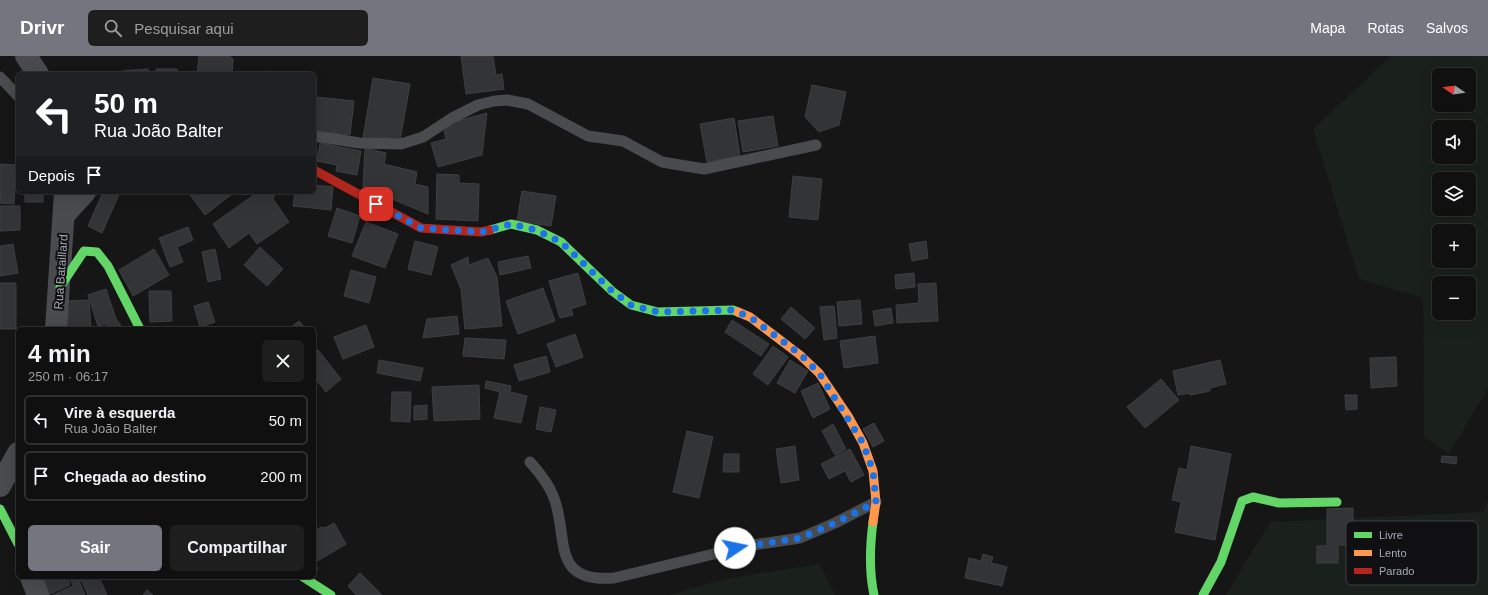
<!DOCTYPE html>
<html lang="pt">
<head>
<meta charset="utf-8">
<style>
  body { margin:0; font-family:Arial,sans-serif; background:#1e1e1e; color:#f1f3f6; height:100vh; display:flex; flex-direction:column; font-size:15px; white-space:nowrap }
  * { box-sizing:border-box; margin:0 }
  p { font-size:13px; color:#9c9d9f }
  .icon { flex:none; width:22px; height:22px; fill:none; stroke:currentColor; stroke-width:2; stroke-linecap:round; stroke-linejoin:round }
  .map { position:relative; flex:1; overflow:hidden }
  .side { position:absolute; left:16px; top:271px; width:300px; height:252px; display:flex; flex-direction:column; background:#101010; border-radius:6px; box-shadow:0 4px 16px #0002,0 0 0 1px #303030 }
  .side>* { flex:none }
  .top-card { position:absolute; left:16px; top:16px; width:300px; height:122px; border-radius:6px; box-shadow:0 4px 16px #0002,0 0 0 1px #303030; background:#202124; color:#fff; overflow:hidden }
  .needle { width:26px; rotate:283deg }
  .tools { position:absolute; left:1432px; top:12px; display:grid; gap:8px }
  .tools a { display:grid; place-items:center; width:44px; height:44px; border-radius:6px; background:#101010; box-shadow:0 4px 16px #0002,0 0 0 1px #303030; font-size:20px }
  .pin { position:absolute; display:grid; place-items:center; width:34px; height:34px; color:#fff; margin:-17px; border-radius:8px; box-shadow:0 2px 6px #0006 }
  .me { position:absolute; width:44px; margin:-22px; rotate:79deg; stroke-linejoin:round; filter:drop-shadow(0 0 3px #0008) }
  .turn { display:flex; align-items:center; gap:14px; height:84px; padding:0 12px; font-size:18px }
  .turn .icon { width:52px; height:52px; stroke-width:2.5 }
  .turn b { display:block; font-size:28px; line-height:34px }
  .then { display:flex; align-items:center; height:38px; padding:0 12px; background:#0003; gap:8px; font-size:15px }
  .round { display:grid; place-items:center; flex:none; width:42px; height:42px; border-radius:6px; background:#1e1e1e }
  .summary { display:flex; align-items:center; justify-content:space-between; height:68px; padding:0 12px }
  h1 { font-size:24px; font-weight:600; line-height:30px }
  .primary-button { display:flex; gap:8px; margin-top:auto; padding:8px 12px }
  .primary-button a { flex:1; height:46px; border-radius:6px; background:#74767f; color:#fff; font-size:16px; font-weight:600; line-height:46px; text-align:center }
  .primary-button a+a { background:#1e1e1e; color:#f1f3f6 }
  ul { padding:0; list-style:none }
  li { display:flex; align-items:center; gap:12px; height:50px; margin:0 8px 6px; padding:0 4px; border:2px solid #303030; border-radius:6px }
  li div { flex:1 }
  li b { display:block; font-size:15px }
  li em { font-style:normal }
  header { display:flex; align-items:center; gap:24px; box-sizing:border-box; height:56px; padding:0 20px; background:#74767f; color:#fff }
  header strong { font-size:19px }
  nav { display:flex; gap:22px; margin-inline-start:auto; font-size:14px }
  .search { width:280px; height:36px; background:#1e1e1e; display:flex; align-items:center; gap:10px; box-sizing:border-box; padding:0 14px; border-radius:6px; color:#9c9d9f; font-size:15px }
  .map>svg:first-child { display:block }
  .green { fill:#1a201c; fill-rule:evenodd }
  .building { fill:#333436; stroke:#3e3f42 }
  .lines { fill:none; stroke-linecap:round; stroke-linejoin:round }
  .lane { stroke:#4a4b4f; stroke-width:11 }
  .street { stroke:#4a4b4f; stroke-width:22 }
  .fast { stroke:#63d668; stroke-width:9 }
  .slow { stroke:#ff974d; stroke-width:9 }
  .jam { stroke:#b3261e; stroke-width:9 }
  .route { stroke:#1a73e8; stroke-width:7; stroke-dasharray:0 12.6 }
  .labels { text-anchor:middle; stroke-width:4; stroke-linejoin:round; paint-order:stroke }
  .street-label { font-size:12px; fill:#a6aab8; stroke:#101012 }
  .key { fill:#101012; stroke:#3d3e44; stroke-width:1 }
  .key-label { font-size:11px; fill:#a6aab8 }
</style>
</head>
<body>
<header>
<strong>Drivr</strong>
<div class="search"><svg class="icon" aria-label="search" viewBox="0 0 24 24"><circle cx="10" cy="10" r="6"/><path d="M15 15l6 6"/></svg>Pesquisar aqui</div>
<nav><a>Mapa</a><a>Rotas</a><a>Salvos</a></nav>
</header>
<div class="map">
<svg width="1488" height="539" viewBox="0 0 1488 539">
  <rect width="100%" height="100%" fill="#161616"/>
  <path class="green" d="M1391,0h97v332l-39,66 -25,-17 -1,-139 -64,-19 -46,-150zM1439,19h30v30h-30zM1439,71h30v30h-30zM1439,123h30v30h-30zM1439,175h30v30h-30zM1439,227h30v30h-30z
    M1488,444v95h-262l44,-73 213,-10z
    M820,508l15,31h-165l55,-16z"/>
  <path class="building" d="M199,0h30l4,3 -1,15h-35z
    M461,0h32l3,19 6,-1 2,15 -38,5z
    M148,13l1,5h-26l-1,-3z
    M156,13h21v5h-21z
    M269,15l15,3h-15z
    M373,22l37,6 -10,57 -16,-3v3l-21,-3z
    M812,29l34,7 -7,33 -20,7 -14,-15z
    M316,41l38,4 -4,34 -36,-4z
    M487,57l-5,42 -44,12 -7,-24 15,-4 -3,-14z
    M773,60l5,30 -35,6 -5,-31z
    M734,62l6,38 -33,6 -7,-38z
    M320,87l41,8 -4,24 -21,-4 1,-6 -20,-4z
    M365,92l21,5 -2,11 33,8 -2,12 13,3v27l-65,-27z
    M0,108l16,1 -2,39 -14,-1z
    M437,118l22,1v8l20,1 -1,37 -42,-2z
    M793,120l29,3 -4,41 -29,-3z
    M314,129l19,2 -2,23 -38,-4 2,-14h19z
    M522,135l34,5 -5,30 -34,-5z
    M25,136h18v10h-18z
    M103,136h17l-18,41 -14,-7z
    M188,136h43l1,2 -27,21z
    M258,136h16l1,2 -2,5 16,23 -32,22 -8,-11 -20,15 -16,-24z
    M0,150h20v24l-20,1z
    M337,152l23,8 -8,27 -24,-7z
    M366,166l32,12 -13,34 -33,-12z
    M188,171l5,13 -16,7 6,15 -13,5 -11,-29z
    M415,185l23,6 -7,28 -23,-6z
    M926,185l2,17 -16,3 -3,-17z
    M13,188l5,29 -18,3v-30z
    M260,191l23,22 -16,17 -23,-21z
    M154,193l15,26 -36,21 -14,-26z
    M215,193l6,30 -13,3 -6,-30z
    M528,200l3,12 -31,7 -2,-13z
    M468,201l1,8 19,-7 9,19 5,49 -37,3 -4,-40 -10,-24z
    M351,214l25,7 -7,26 -25,-7z
    M578,217l8,31 -15,5 2,6 -13,3 -11,-37z
    M914,217l1,14 -19,2 -1,-14z
    M0,227h16v46h-16z
    M936,227l2,38 -41,2 -1,-18 23,-2 -1,-19z
    M543,232l12,33 -37,13 -12,-33z
    M106,233l10,30 4,5 1,5h-13l-2,-5 -8,2 -10,-31z
    M149,235h22l1,30 -22,1z
    M89,244l2,29h-25l-1,-28z
    M860,244l2,24 -23,2 -2,-24z
    M208,246l7,20 -15,5 -6,-21z
    M834,250l3,32 -13,2 -4,-33z
    M791,251l24,21 -10,11 -24,-20z
    M891,252l2,15 -18,3 -2,-15z
    M457,260l2,18 -36,4 4,-19z
    M732,264l37,24 -8,12 -36,-24z
    M299,265l7,8h-17z
    M366,269l8,22 -31,12 -9,-22z
    M575,278l8,23 -27,10 -9,-23z
    M875,280l3,27 -34,5 -4,-27z
    M465,282l41,2 -2,19 -41,-3z
    M773,290l15,11 -20,28 -15,-11z
    M318,294l23,29 -15,13 -12,-15v-24z
    M546,300l4,16 -31,9 -5,-16z
    M1396,301l1,29 -26,2 -1,-30z
    M379,304l44,8 -3,13 -43,-8z
    M790,304l18,11 -13,22 -18,-10z
    M1220,304l6,24 -16,4v3l-20,4v-2l-12,2 -5,-24z
    M1161,323l18,21 -34,28 -18,-21z
    M486,325l25,5 -1,6 17,4 -6,27 -27,-5 6,-26 -15,-4z
    M818,327l12,26 -17,9 -12,-27z
    M479,329l1,34 -46,2 -2,-34z
    M392,336h19l-1,30 -19,-1z
    M1345,339h12v14l-11,1z
    M427,349v14l-13,1v-14z
    M540,351l16,3 -5,22 -15,-3z
    M874,367l10,18 -11,6 -10,-18z
    M833,368l13,25 -11,6 -13,-24z
    M687,375l26,6 -14,61 -26,-6z
    M795,390l4,34 -18,3 -5,-34z
    M1191,390l40,8 -16,86 -40,-8 6,-30 -9,-2 7,-32 8,2z
    M850,393l14,26 -13,7 -6,-11 -16,8 -8,-15z
    M724,398h15v18h-16z
    M1442,400l15,1 -1,7 -15,-2z
    M1353,452v37h-15v18h-21v-17h10v-37z
    M334,467l12,21 -32,19 4,6 -4,2v-40l7,-4 4,1z
    M983,498l10,3 -2,6 16,4 -5,19 -37,-8 4,-20 12,3z
    M360,517l22,22h-26l-8,-9z
    M41,521h26l3,8 -22,10z
    M69,521h30l8,18h-19l-6,-14 -9,4z
    M80,527l5,12h-32z
    M147,534l6,5h-10z"/>
  <g class="lines">
    <path class="lane" d="M0,21l18,19
      M314,80l46,7 41,1 22,-7 29,-19 26,-13 16,-4 13,-1 21,4 60,32 35,5 39,21 42,7 112,-24
      M530,406c10,11 19,22 24,36 15,40 -4,85 60,80l133,-32 53,-8 35,-15 41,-21"/>
    <path class="street" d="M26,0l12,18
      M65,158l20,-22
      M56,273l9,-137
      M0,430l18,-33
      M31,521l7,18"/>
    <path class="fast" d="M490,174l21,-6 26,6 24,12 51,49 19,14 27,7 75,-2 5,2
      M60,231l24,-36 13,1 11,14 32,63
      M0,453l18,35
      M873,466c-3,23 -4,50 1,73
      M303,521l28,18
      M1203,539l18,-33 21,-61 11,-4 26,6 58,-1"/>
    <path class="slow" d="M738,256l12,5 50,38 19,18 29,43 15,27 10,28 3,31 -3,20"/>
    <path class="jam" d="M314,114l107,58 60,4 9,-2"/>
  </g>
  <g class="lines">
    <path class="route" d="M376,148l45,24 60,4 30,-8 25,6 25,12 51,49 19,14 27,7 75,-2 17,7 50,37 19,19 44,70 10,28 3,31 -41,21 -35,15 -65,10"/>
  </g>
  <g class="labels">
    <g class="street-label">
      <text transform="translate(61 216) rotate(-86)" y="4">Rua Bataillard</text>
    </g>
  </g>
  <rect x="1346" y="465" width="132" height="64" rx="6" class="key"/>
  <rect x="1354" y="476" width="18" height="6" fill="#63d668"/>
  <rect x="1354" y="494" width="18" height="6" fill="#ff974d"/>
  <rect x="1354" y="512" width="18" height="6" fill="#b3261e"/>
  <g class="key-label">
    <text x="1379" y="483">Livre</text>
    <text x="1379" y="501">Lento</text>
    <text x="1379" y="519">Parado</text>
  </g>
</svg>
<div class="tools">
<a><svg class="needle" viewBox="-14 -14 28 28"><path d="M0-13l5 13h-10z" fill="#e53935"/><path d="M0 13l5-13h-10z" fill="#9c9d9f"/></svg></a>
<a><svg class="icon" aria-label="sound" viewBox="0 0 24 24"><path d="M4 9h4l5-4v14l-5-4H4zM17 9q2 3 0 6"/></svg></a>
<a><svg class="icon" aria-label="layers" viewBox="0 0 24 24"><path d="M12 4l9 5-9 5-9-5zM3 14l9 5 9-5"/></svg></a>
<a>+</a>
<a>−</a>
</div>
<div class="pin" style="left:376px;top:148px;background:#d93025"><svg class="icon" aria-label="arrive" viewBox="0 0 24 24"><path d="M6 21V4h12l-3 4 3 4H6"/></svg></div>
<svg class="me" style="left:735px;top:492px" viewBox="-20 -20 40 40"><circle r="19" fill="#fff"/><path d="M0-13L10 11 0 6-10 11z" fill="#1a73e8"/></svg>
<div class="top-card">
<div class="turn"><svg class="icon" aria-label="left" viewBox="0 0 24 24"><path d="M17 20v-9H6M10 6l-5 5 5 5"/></svg><div><b>50 m</b>Rua João Balter</div></div>
<div class="then">Depois<svg class="icon" aria-label="arrive" viewBox="0 0 24 24"><path d="M6 21V4h12l-3 4 3 4H6"/></svg></div>
</div>
<section class="side">
<div class="summary"><div><h1>4 min</h1><p>250 m · 06:17</p></div><a class="round"><svg class="icon" aria-label="close" viewBox="0 0 24 24"><path d="M6 6l12 12M18 6L6 18"/></svg></a></div>
<ul>
<li><svg class="icon" aria-label="left" viewBox="0 0 24 24"><path d="M17 20v-9H6M10 6l-5 5 5 5"/></svg><div><b>Vire à esquerda</b><p>Rua João Balter</p></div><em>50 m</em></li>
<li><svg class="icon" aria-label="arrive" viewBox="0 0 24 24"><path d="M6 21V4h12l-3 4 3 4H6"/></svg><div><b>Chegada ao destino</b></div><em>200 m</em></li>
</ul>
<div class="primary-button"><a>Sair</a><a>Compartilhar</a></div>
</section>
</div>
</body>
</html>
